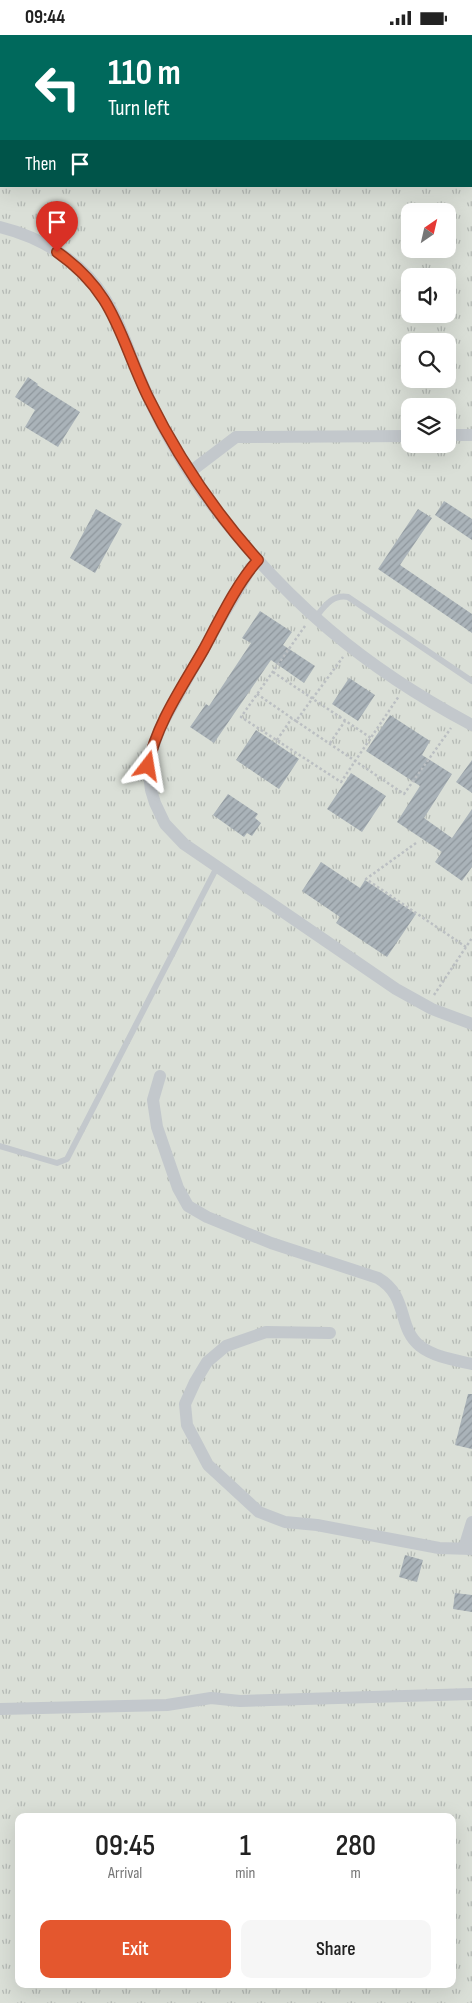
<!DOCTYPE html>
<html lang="en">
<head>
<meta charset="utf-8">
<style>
  body { margin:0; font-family:"Sofia Sans Condensed",sans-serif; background:#f6f6f6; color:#222; height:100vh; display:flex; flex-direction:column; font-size:19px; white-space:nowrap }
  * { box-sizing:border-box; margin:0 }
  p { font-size:16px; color:#767676 }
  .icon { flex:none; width:28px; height:28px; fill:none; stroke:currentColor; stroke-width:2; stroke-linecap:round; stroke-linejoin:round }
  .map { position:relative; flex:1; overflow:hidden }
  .sheet { position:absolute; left:15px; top:1778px; width:441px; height:175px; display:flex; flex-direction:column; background:#fff; border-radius:10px; box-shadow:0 5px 20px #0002 }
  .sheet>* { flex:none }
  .top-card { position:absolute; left:0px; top:0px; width:472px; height:152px; box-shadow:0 5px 20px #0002; background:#00695c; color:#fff; overflow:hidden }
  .needle { width:32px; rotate:34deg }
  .tools { position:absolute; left:401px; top:168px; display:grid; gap:10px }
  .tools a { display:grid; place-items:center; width:55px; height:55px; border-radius:10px; background:#fff; box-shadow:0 5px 20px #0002; font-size:25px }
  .pin { position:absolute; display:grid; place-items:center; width:42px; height:42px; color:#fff; margin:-51px -21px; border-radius:50% 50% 50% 0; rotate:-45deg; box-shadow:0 0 5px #0007 }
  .pin .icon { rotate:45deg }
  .me { position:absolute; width:55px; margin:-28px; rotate:14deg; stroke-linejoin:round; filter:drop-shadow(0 0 4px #0008) }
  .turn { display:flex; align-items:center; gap:18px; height:105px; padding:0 25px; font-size:22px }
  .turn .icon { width:65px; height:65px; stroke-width:2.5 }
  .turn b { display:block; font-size:35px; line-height:42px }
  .then { display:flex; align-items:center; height:48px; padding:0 25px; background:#0003; gap:10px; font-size:19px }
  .eta { display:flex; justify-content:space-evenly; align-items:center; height:85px; text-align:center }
  .eta b { font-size:30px; font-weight:600; line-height:35px }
  .primary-button { display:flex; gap:10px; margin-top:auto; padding:10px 25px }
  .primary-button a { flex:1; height:58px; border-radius:10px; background:#e4572e; color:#fff; font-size:20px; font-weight:600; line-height:58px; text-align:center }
  .primary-button a+a { background:#f6f6f6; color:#222 }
  .status { display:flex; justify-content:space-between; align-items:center; height:35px; padding:0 25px; background:#fff; direction:ltr }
  .status svg { height:14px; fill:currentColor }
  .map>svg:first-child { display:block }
  .grass { fill:url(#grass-tufts); fill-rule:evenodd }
  .building { fill:url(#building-hatch) }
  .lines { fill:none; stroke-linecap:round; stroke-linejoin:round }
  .path { stroke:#bbbfc2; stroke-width:2.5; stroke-dasharray:2.5 2.5; stroke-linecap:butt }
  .service { stroke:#c3c8cc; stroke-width:6 }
  .minor { stroke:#c3c8cc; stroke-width:12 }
  .route-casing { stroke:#94391e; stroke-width:12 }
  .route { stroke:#e4572e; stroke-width:9 }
</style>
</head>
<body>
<div class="status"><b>09:44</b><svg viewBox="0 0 49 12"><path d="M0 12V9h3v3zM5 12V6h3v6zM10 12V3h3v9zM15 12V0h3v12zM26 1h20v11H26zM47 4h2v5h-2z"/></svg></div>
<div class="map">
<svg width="472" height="1968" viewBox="0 0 472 1968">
  <defs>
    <pattern id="grass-tufts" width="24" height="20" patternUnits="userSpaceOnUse" patternTransform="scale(1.25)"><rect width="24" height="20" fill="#dadfd7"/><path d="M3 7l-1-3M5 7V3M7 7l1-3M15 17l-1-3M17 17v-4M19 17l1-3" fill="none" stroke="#b4b9b4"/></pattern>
    <pattern id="building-hatch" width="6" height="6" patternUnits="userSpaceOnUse" patternTransform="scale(1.25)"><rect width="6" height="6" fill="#aab3b9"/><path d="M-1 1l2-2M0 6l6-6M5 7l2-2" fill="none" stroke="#8e969c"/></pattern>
  </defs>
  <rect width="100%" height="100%" fill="#fafaf8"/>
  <path class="grass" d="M0,0h472v1968h-472zM1,1h470v150h-470zM410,176h38v38h-38zM410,241h38v38h-38zM410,306h38v38h-38zM410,371h38v38h-38zM19,1781h433v168h-433z"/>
  <path class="building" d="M28,342l10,7 -1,1 43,27 -22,35 -33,-20 10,-17 -20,-13z
    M444,466l28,18v21l-37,-25z
    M96,474l26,15 -27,49 -25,-15z
    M418,474l14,9 -32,47 72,49v19l-94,-64z
    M260,576l32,21 -9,13 32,21 -11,17 -33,-23 -57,83 -24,-16 16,-23 3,2 42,-63 -9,-5z
    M349,643l26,17 -17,26 -26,-17z
    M390,680l40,26 -8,14 30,19 -28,44 28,20 20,-29v58l-10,14 -27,-19 7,-10 -45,-30 23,-36 -54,-35z
    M256,695l43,29 -20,30 -43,-29z
    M472,725v33l-16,-11z
    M351,738l35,23 -24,36 -35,-23z
    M228,759l30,20 -3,4 6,5 -9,13 -5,-3 -3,4 -31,-22z
    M321,827l39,26 5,-8 51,34 -29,43 -51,-34 4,-6 -38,-26z
    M468,1359h4v55l-17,-4z
    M405,1520l18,5 -6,22 -18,-5z
    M455,1558l17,2v17l-19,-3z"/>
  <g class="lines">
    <path class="path" d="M305,591l-64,91 100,65 58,-86
      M273,637l98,66
      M257,659l39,27 47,-64
      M296,686l108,73 47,-66
      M277,705l15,-22
      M330,708l15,-22
      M416,808l-50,36 100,68
      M434,960l38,-57"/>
    <path class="service" d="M315,583c9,-11 17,-24 33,-21l124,84
      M0,1111l57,17 10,-4 150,-292"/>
    <path class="minor" d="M445,1l7,-1
      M471,79h1
      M0,80h1
      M0,192c41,10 81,34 104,70 19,30 28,65 43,97 16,37 41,79 65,111 75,97 151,162 260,220
      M448,400h24
      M190,437l46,-35 174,-1
      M258,525l-7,8 -31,52 -58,104 -11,28 -3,14 3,24 4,13 10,21 19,20 212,145 36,20 40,15
      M160,1041l-7,24 4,27 21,61 10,18 19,11 64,26 107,35c31,18 19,50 42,68 14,11 35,14 52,18
      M330,1298l-64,-1 -40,14 -19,16 -12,20 -10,22 2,21 21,40 51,47 26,10 32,3 122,23 33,1
      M464,1513l8,-26
      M0,1674l167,-4 44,-7 29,3 232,-7"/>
  </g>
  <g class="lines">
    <g class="route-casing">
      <path id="route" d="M57,217c59,41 62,85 91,145 29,59 66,114 110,163 -21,23 -39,61 -54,89 -21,37 -48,75 -56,117"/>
    </g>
    <use href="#route" class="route"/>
  </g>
</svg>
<div class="tools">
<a><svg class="needle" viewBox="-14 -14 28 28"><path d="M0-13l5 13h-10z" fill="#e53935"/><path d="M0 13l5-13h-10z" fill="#767676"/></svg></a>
<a><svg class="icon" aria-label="sound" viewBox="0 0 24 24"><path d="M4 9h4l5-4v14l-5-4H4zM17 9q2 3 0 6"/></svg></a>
<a><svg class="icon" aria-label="search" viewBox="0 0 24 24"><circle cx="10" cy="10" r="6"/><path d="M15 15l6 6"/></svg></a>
<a><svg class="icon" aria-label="layers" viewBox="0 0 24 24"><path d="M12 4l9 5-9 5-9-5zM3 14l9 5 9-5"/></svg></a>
</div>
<div class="pin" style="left:57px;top:217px;background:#d93025"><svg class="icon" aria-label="arrive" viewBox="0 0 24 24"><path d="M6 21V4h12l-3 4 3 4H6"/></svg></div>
<svg class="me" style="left:148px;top:731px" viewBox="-20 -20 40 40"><path d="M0-17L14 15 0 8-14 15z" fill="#e4572e" stroke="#fff" stroke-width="4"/></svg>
<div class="top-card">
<div class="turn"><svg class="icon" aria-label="left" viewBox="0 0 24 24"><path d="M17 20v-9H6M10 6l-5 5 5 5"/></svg><div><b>110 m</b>Turn left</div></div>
<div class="then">Then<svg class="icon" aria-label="arrive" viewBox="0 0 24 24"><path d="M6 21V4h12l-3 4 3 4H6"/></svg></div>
</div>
<section class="sheet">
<div class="eta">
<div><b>09:45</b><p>Arrival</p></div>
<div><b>1</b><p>min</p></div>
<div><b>280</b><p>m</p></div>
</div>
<div class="primary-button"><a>Exit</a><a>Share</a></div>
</section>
</div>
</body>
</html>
